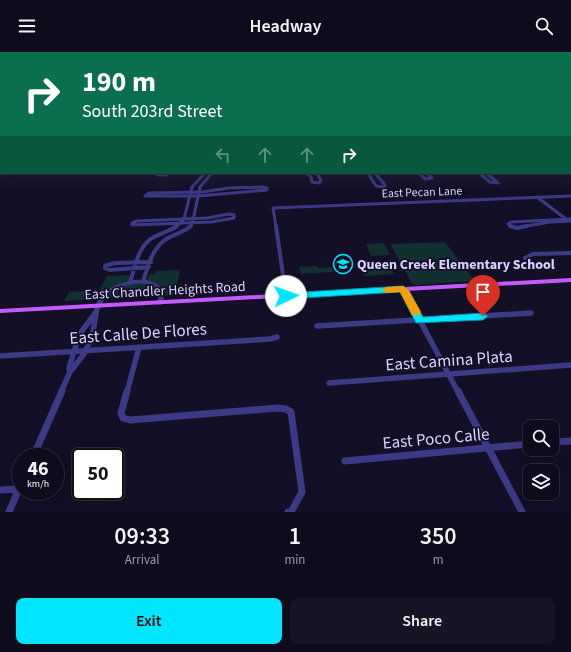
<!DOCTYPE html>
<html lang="en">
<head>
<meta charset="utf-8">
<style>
  body { margin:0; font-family:"Source Sans 3",sans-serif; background:#171425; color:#f1f3f6; height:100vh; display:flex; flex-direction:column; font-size:15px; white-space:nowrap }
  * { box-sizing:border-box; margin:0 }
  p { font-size:13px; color:#9b9ba3 }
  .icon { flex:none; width:22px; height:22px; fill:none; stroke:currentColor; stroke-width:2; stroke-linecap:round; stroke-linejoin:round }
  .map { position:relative; height:460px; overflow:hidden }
  .sheet { display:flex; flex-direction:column; background:#0e0b1c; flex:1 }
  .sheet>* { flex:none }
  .banner { position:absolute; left:0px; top:0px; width:571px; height:122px; box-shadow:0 4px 16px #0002,0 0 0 1px #2e2b3b; background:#0b6e4f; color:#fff; overflow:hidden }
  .buttons { position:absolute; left:523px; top:368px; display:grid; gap:8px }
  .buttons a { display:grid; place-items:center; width:36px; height:36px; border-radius:8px; background:#0e0b1c; box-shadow:0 4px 16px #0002,0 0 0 1px #2e2b3b; font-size:20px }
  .speed { position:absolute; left:12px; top:396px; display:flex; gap:8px; font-size:20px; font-weight:700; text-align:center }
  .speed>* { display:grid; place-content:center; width:52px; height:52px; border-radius:50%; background:#0e0b1c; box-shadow:0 4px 16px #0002,0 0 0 1px #2e2b3b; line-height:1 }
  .speed small { font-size:10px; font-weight:400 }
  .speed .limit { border:2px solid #111; border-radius:6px; background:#fff; color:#111 }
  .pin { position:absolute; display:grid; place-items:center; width:34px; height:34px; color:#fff; margin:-41px -17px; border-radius:50% 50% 50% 0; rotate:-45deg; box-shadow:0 0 4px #0007 }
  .pin .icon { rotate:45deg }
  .me { position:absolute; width:44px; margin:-22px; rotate:87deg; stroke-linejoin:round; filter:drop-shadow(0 0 3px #0008) }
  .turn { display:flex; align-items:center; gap:14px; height:84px; padding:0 16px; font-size:18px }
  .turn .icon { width:52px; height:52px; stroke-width:2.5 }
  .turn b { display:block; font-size:28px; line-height:34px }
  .lanes { display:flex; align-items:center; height:38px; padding:0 16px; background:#0003; justify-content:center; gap:20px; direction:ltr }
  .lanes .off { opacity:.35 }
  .eta { display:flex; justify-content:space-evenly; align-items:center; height:68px; text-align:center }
  .eta b { font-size:24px; font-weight:600; line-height:28px }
  .primary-button { display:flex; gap:8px; margin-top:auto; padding:8px 16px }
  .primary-button a { flex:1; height:46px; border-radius:8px; background:#00e5ff; color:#111; font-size:16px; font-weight:600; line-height:46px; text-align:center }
  .primary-button a+a { background:#171425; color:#f1f3f6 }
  header { display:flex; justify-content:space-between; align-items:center; height:52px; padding:0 16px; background:#0e0b1c; font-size:18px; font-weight:600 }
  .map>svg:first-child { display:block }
  .green { fill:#12302f }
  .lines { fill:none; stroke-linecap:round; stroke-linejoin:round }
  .minor-far3 { stroke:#3d3a85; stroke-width:3 }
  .minor-far2 { stroke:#3d3a85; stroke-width:4 }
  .minor-far1 { stroke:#3d3a85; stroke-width:5.5 }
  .minor { stroke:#3d3a85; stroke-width:7 }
  .major { fill:#c25bff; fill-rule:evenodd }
  .route { fill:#00e5ff; stroke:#0095a6 }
  .slow { fill:#f59e0b }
  .labels { text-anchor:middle; stroke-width:3.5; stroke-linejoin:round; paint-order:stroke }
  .far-street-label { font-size:12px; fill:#d9d4ff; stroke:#130f26 }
  .poi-label { font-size:14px; font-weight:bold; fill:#d9d4ff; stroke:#130f26; text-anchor:start }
  .street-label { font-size:14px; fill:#d9d4ff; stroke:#130f26 }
  .near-street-label { font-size:17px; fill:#d9d4ff; stroke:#130f26 }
</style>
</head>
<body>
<header><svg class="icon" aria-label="menu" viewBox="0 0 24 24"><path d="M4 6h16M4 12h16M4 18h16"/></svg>Headway<svg class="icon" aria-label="search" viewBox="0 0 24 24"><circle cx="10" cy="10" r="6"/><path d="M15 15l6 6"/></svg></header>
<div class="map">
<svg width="571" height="460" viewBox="0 0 571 460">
  <rect width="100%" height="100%" fill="#130f26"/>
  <path class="green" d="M445,190l30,39 -62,4 -23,-41z
    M384,191l6,12 -19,1 -5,-12z
    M388,210l6,12 -30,2 -5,-13z
    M317,214l1,2 14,-1 1,5 -32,2 -2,-7z
    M180,218l-5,25 -111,6 5,-9 30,-2 8,-14 24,-1 -2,6 18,-1 3,-6h5v-3z"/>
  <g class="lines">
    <path class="minor-far3" d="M158,121v2h8v-2
      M306,121l5,4 1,5 7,1 2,-2 -4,-8
      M354,121h50
      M368,121l8,13 8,1 1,-2 -10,-12
      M419,121l6,6 7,-1 -5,-5
      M479,121l11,9 8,1 -12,-10
      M541,121h8
      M263,135l4,1v2l-69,6h-53l4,-3 53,-1 27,-4z
      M537,145l29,22
      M229,162l5,1v3l-23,4 -79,3v-2l5,-2 70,-3z
      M176,175l8,-8 8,-32 13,-14
      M189,175l3,-2 8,-38 12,-14
      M276,175l-3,-19 298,-12
      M513,175l-5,-3 3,-2 60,-3
      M521,175l29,-5 21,-1"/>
    <path class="minor-far2" d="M276,174l10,70
      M510,174l7,2 10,-2
      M525,206l8,-4 38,-1
      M149,215l-39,3 -5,-2v-2l10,-3 36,-1
      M143,230c5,-16 9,-35 25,-44 7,-4 16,-6 23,-12
      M130,231c5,-16 8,-38 24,-46 8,-4 16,-6 23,-11
      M403,237l5,10
      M101,247c3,-4 7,-8 12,-10 13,-8 50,-15 48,10"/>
    <path class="minor-far1" d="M408,246l50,94
      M160,250l1,-4
      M317,274l214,-13
      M0,304l270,-17 7,-2
      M70,320l-1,-4 10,-33 17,-23
      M329,331l242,-18
      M61,340l9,-20 14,-18 8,-17 5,-29 5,-10
      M127,340l12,-45"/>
    <path class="minor" d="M127,339l-6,22 2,5 7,2 148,-12 8,1 5,3 11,80 -11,20h-3
      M458,339l64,121
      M552,390l19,-1
      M33,405l29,-66
      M345,409l185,-17
      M0,438l19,-1
      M9,460l12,-28"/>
    <path class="major" d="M0,86h1v3h-1z
      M570,111h1v2h-1z
      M571,226v4l-571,31v-4z"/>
  </g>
  <linearGradient id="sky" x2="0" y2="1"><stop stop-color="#0a0815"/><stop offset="0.54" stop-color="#333752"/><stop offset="1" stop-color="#333752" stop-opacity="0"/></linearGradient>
  <rect width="571" height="140" fill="url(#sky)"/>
  <path class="route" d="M403,234l5,3 15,28 60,-4 5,3 -5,4 -67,3 -16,-31 -114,7 -5,-3 5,-3z"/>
  <path class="slow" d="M403,234l5,3 13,23 -2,3h-7l-12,-23 -14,1 -4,-3 4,-3z"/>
  <defs>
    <g id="school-ring" transform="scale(1)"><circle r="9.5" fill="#130f26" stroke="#00e5ff" stroke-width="1.5"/><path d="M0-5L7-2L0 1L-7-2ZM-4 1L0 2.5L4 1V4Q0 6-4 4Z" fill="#00e5ff"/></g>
  </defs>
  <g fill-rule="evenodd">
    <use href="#school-ring" x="343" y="212"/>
  </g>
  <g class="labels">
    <g class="far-street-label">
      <text transform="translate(422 140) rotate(-2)" y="4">East Pecan Lane</text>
    </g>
    <g class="poi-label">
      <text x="357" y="217">Queen Creek Elementary School</text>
    </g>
    <g class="street-label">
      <text transform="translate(165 238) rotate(-3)" y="5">East Chandler Heights Road</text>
    </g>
    <g class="near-street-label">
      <text transform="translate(138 281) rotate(-4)" y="6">East Calle De Flores</text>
      <text transform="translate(449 308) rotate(-4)" y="6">East Camina Plata</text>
      <text transform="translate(436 386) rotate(-5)" y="6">East Poco Calle</text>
    </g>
  </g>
</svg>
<div class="buttons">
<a><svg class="icon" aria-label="search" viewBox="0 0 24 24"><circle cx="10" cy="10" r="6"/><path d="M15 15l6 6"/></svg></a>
<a><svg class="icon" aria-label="layers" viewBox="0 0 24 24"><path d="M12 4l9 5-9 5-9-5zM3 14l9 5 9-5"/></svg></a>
</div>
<div class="speed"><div>46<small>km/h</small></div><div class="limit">50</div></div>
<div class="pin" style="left:483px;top:264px;background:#d93025"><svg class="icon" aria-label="arrive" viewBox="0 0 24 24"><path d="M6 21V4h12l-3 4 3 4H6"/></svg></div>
<svg class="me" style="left:286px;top:244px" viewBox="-20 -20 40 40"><circle r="19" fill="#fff"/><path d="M0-13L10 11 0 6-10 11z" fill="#00e5ff"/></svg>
<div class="banner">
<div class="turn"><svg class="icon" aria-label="right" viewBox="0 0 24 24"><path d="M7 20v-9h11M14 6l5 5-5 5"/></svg><div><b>190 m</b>South 203rd Street</div></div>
<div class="lanes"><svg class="icon off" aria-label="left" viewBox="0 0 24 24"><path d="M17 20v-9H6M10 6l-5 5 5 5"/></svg><svg class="icon off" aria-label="ahead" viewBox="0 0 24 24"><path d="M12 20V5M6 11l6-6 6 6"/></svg><svg class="icon off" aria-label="ahead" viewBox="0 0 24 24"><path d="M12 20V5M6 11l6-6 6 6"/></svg><svg class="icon" aria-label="right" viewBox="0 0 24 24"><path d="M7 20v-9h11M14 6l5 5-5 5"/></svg></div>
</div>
</div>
<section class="sheet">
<div class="eta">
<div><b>09:33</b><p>Arrival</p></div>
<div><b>1</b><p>min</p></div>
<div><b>350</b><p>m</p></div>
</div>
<div class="primary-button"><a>Exit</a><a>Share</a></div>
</section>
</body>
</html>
